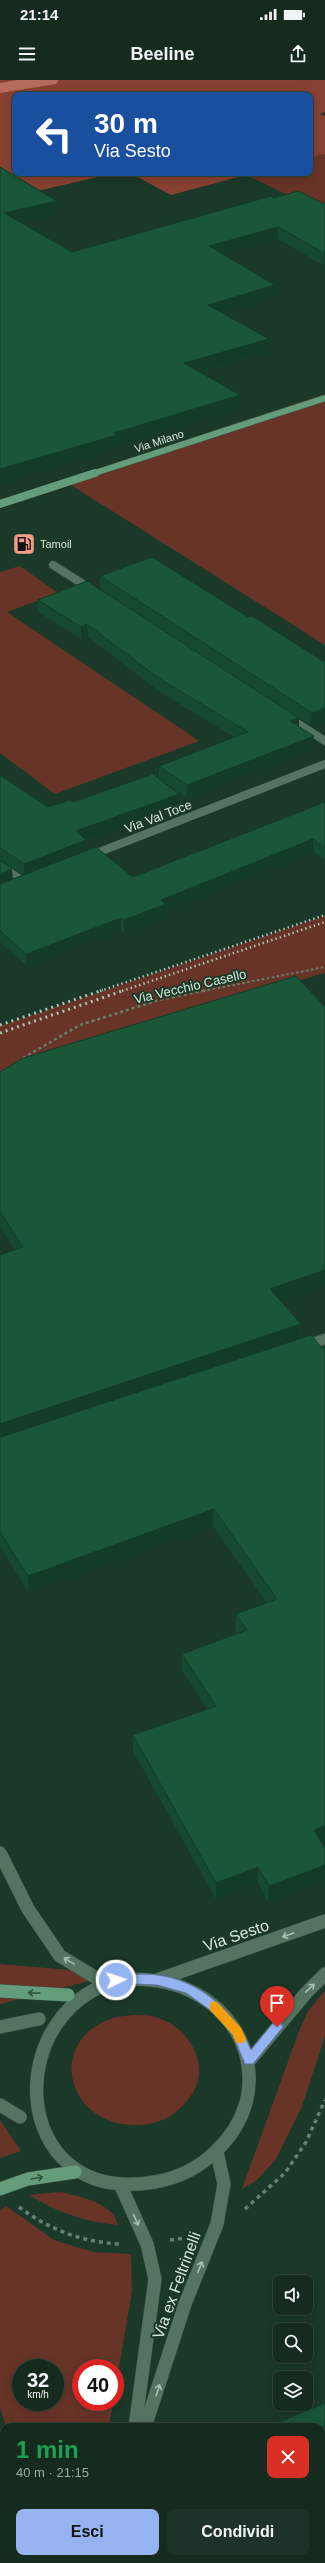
<!DOCTYPE html>
<html lang="it">
<head>
<meta charset="utf-8">
<style>
  body { margin:0; font-family:Helvetica,sans-serif; background:#1d3327; color:#f1f3f6; height:100vh; display:flex; flex-direction:column; font-size:15px; white-space:nowrap }
  * { box-sizing:border-box; margin:0 }
  p { font-size:13px; color:#9da7a4 }
  .icon { flex:none; width:22px; height:22px; fill:none; stroke:currentColor; stroke-width:2; stroke-linecap:round; stroke-linejoin:round }
  .map { position:relative; flex:1; overflow:hidden }
  .drawer { position:absolute; left:0px; top:2343px; width:325px; height:140px; display:flex; flex-direction:column; background:#142b1e; border-radius:12px 12px 0 0; box-shadow:0 2px 10px #0003,0 0 0 1px #33473c }
  .drawer>* { flex:none }
  .banner { position:absolute; left:12px; top:12px; width:301px; height:84px; border-radius:8px; box-shadow:0 2px 10px #0003,0 0 0 1px #33473c; background:#1a4fa0; color:#fff; overflow:hidden }
  .buttons { position:absolute; left:273px; top:2195px; display:grid; gap:8px }
  .buttons a { display:grid; place-items:center; width:40px; height:40px; border-radius:8px; background:#142b1e; box-shadow:0 2px 10px #0003,0 0 0 1px #33473c; font-size:20px }
  .speed { position:absolute; left:12px; top:2279px; display:flex; gap:8px; font-size:20px; font-weight:700; text-align:center }
  .speed>* { display:grid; place-content:center; width:52px; height:52px; border-radius:50%; background:#142b1e; box-shadow:0 2px 10px #0003,0 0 0 1px #33473c; line-height:1 }
  .speed small { font-size:10px; font-weight:400 }
  .speed .limit { border:6px solid #d22; background:#fff; color:#111 }
  .pin { position:absolute; display:grid; place-items:center; width:34px; height:34px; color:#fff; margin:-41px -17px; border-radius:50% 50% 50% 0; rotate:-45deg; box-shadow:0 0 4px #0007 }
  .pin .icon { rotate:45deg }
  .me { position:absolute; width:44px; margin:-22px; rotate:86deg; stroke-linejoin:round; filter:drop-shadow(0 0 3px #0008) }
  .turn { display:flex; align-items:center; gap:14px; height:84px; padding:0 16px; font-size:18px }
  .turn .icon { width:52px; height:52px; stroke-width:2.5 }
  .turn b { display:block; font-size:28px; line-height:34px }
  .round { display:grid; place-items:center; flex:none; width:42px; height:42px; border-radius:8px; background:#1d3327 }
  .overview { display:flex; align-items:center; justify-content:space-between; height:68px; padding:0 16px }
  h1 { font-size:24px; font-weight:700; line-height:30px; color:#1e9e55 }
  .button { display:flex; gap:8px; margin-top:auto; padding:8px 16px }
  .button a { flex:1; height:46px; border-radius:8px; background:#95b2f1; color:#111; font-size:16px; font-weight:700; line-height:46px; text-align:center }
  .button a+a { background:#1d3327; color:#f1f3f6 }
  .status { display:flex; justify-content:space-between; align-items:center; height:28px; padding:0 20px; background:#142b1e; direction:ltr }
  .status svg { height:11px; fill:currentColor }
  header { display:flex; justify-content:space-between; align-items:center; height:52px; padding:0 16px; background:#142b1e; font-size:18px; font-weight:700 }
  .map>svg:first-child { display:block }
  .green { fill:#693428; fill-rule:evenodd }
  .forest { fill:#874132 }
  .lines { fill:none; stroke-linecap:round; stroke-linejoin:round }
  .canal { fill:#b76c5b; fill-rule:evenodd }
  .minor-far2-casing { stroke:#395346; stroke-width:8 }
  .minor-far1-casing { stroke:#395346; stroke-width:12 }
  .minor-casing { stroke:#395346; stroke-width:14 }
  .major-far2-casing { stroke:#395346; stroke-width:7 }
  .major-far1-casing { stroke:#395346; stroke-width:8 }
  .major-casing { stroke:#395346; stroke-width:14 }
  .path-far2 { stroke:#667f70; stroke-width:2; stroke-dasharray:2.5 2.5; stroke-linecap:butt }
  .path-far1 { stroke:#667f70; stroke-width:2.5; stroke-dasharray:3 3; stroke-linecap:butt }
  .path { stroke:#667f70; stroke-width:3.5; stroke-dasharray:4 4; stroke-linecap:butt }
  .minor-far2 { stroke:#547461; stroke-width:8 }
  .minor-far1 { stroke:#547461; stroke-width:10 }
  .minor { stroke:#547461; stroke-width:13 }
  .major-far2 { stroke:#659c7c; stroke-width:6 }
  .major-far1 { stroke:#659c7c; stroke-width:8 }
  .major { stroke:#659c7c; stroke-width:13 }
  .rail-far1 { stroke:#adc1b4; stroke-width:2.5; stroke-dasharray:1.5 3; stroke-linecap:butt }
  .rail { stroke:#adc1b4; stroke-width:3; stroke-dasharray:2 4; stroke-linecap:butt }
  .wall { fill:#164a30; fill-rule:evenodd }
  .shaded-wall { fill:#123c27 }
  .building { fill:#1a5638; stroke:#123c27 }
  .oneway { stroke:#a8beb0 }
  .oneway2 { stroke:#2e523d }
  .route { fill:#95b2f1; stroke:#61749d }
  .slow { fill:#f59e0b }
  .labels { text-anchor:middle; stroke-width:4; stroke-linejoin:round; paint-order:stroke }
  .far-street-label { font-size:11px; fill:#d5e6db; stroke:#1b3928 }
  .far-poi-label { font-size:11px; fill:#d5e6db; stroke:#1b3928; text-anchor:start }
  .street-label { font-size:13px; fill:#d5e6db; stroke:#1b3928 }
  .near-street-label { font-size:16px; fill:#d5e6db; stroke:#1b3928 }
</style>
</head>
<body>
<div class="status"><b>21:14</b><svg viewBox="0 0 49 12"><path d="M0 12V9h3v3zM5 12V6h3v6zM10 12V3h3v9zM15 12V0h3v12zM26 1h20v11H26zM47 4h2v5h-2z"/></svg></div>
<header><svg class="icon" aria-label="menu" viewBox="0 0 24 24"><path d="M4 6h16M4 12h16M4 18h16"/></svg>Beeline<svg class="icon" aria-label="share" viewBox="0 0 24 24"><path d="M12 15V3M7 8l5-5 5 5M5 13v7h14v-7"/></svg></header>
<div class="map">
<svg width="325" height="2483" viewBox="0 0 325 2483">
  <rect width="100%" height="100%" fill="#1b3928"/>
  <path class="green" d="M325,74v59l-79,-38 64,-2v-15z
    M325,314v251l-262,-165z
    M20,486l38,27 -51,19 192,129 -144,53 -55,-41v-181z
    M325,836v57l-244,69 -81,31v-47z
    M0,1884l116,10 -116,30z
    M325,1911v45l-23,70 -26,53 -19,21 -15,9 57,-158 9,-20z
    M134,1935c7,0 14,0 21,2 32,8 57,47 37,77 -12,18 -28,29 -49,31 -77,6 -99,-85 -30,-107 6,-2 14,-2 21,-3z
    M0,2040l21,31 -21,7z
    M60,2112c19,4 54,11 58,33 -33,-3 -61,-13 -89,-30z
    M6,2126l48,34 39,12 38,2 1,37 -17,100v-23h-34v34h32l-4,25h-103l-6,-20v-196zM21,2288h34v34h-34z
    M47,2479h49v4h-48z"/>
  <path class="forest" d="M0,0h325v32l-5,2 5,2v38l-15,4v-63h-295v78h100l-95,22 -20,-11z
    M130,93h123l-82,22z"/>
  <g class="lines">
    <path class="canal" d="M17,0h42l-3,4 -6,1 -50,8v-10z"/>
    <g class="minor-far2-casing">
      <path id="minor-far2" d="M53,485l41,26
        M288,637l37,24
        M89,776l236,-92
        M0,785l24,17"/>
    </g>
    <g class="minor-far1-casing">
      <path id="minor-far1" d="M304,1266l21,-7"/>
    </g>
    <g class="minor-casing">
      <path id="minor" d="M0,1773l28,56 32,47 43,26
        M126,1899c19,0 39,1 58,9 70,28 88,111 32,163 -16,16 -38,27 -61,31 -150,26 -155,-179 -29,-203z
        M157,1900l168,-59
        M0,1947l39,-8
        M249,1981l57,-68 19,-19
        M0,2025l20,12
        M120,2104l27,60 8,35 -20,148
        M145,2347l40,-123 32,-80 7,-40 -7,-32
        M119,2479v4"/>
    </g>
    <g class="major-far2-casing">
      <path id="major-far2" d="M92,394l233,-76"/>
    </g>
    <g class="major-far1-casing">
      <path id="major-far1" d="M0,424l95,-31"/>
    </g>
    <g class="major-casing">
      <path id="major" d="M0,1911l68,4
        M0,2109l28,-10 47,-7
        M0,2438l4,14
        M12,2479l1,4"/>
    </g>
    <path class="path-far2" d="M203,911l122,-24"/>
    <path class="path-far1" d="M23,978l57,-33 79,-25 49,-10"/>
    <path class="path" d="M19,2127c31,23 63,35 101,37
      M245,2129l40,-36 21,-31 19,-42
      M170,2160l15,-2"/>
    <use href="#minor-far2" class="minor-far2"/>
    <use href="#minor-far1" class="minor-far1"/>
    <use href="#minor" class="minor"/>
    <use href="#major-far2" class="major-far2"/>
    <use href="#major-far1" class="major-far1"/>
    <use href="#major" class="major"/>
    <path class="rail-far1" d="M100,911l225,-76
      M122,911l203,-69"/>
    <path class="rail" d="M0,945l103,-35
      M0,953l125,-43"/>
  </g>
  <path class="wall" d="M0,87l57,34v12l-38,9 53,30 202,-54 51,6v60l-2,1 -45,-26 -56,15 53,31 -1,12 -52,16 47,38 -70,21 41,23 -1,13 -122,38v2l-117,35z
    M100,496l148,41 75,44 -12,65 -12,-8v9l14,22 -126,49 -28,-19v-13l75,-29 -74,-45 -72,-55 -7,2 -43,-27v-12l62,-11z
    M0,695l48,32 25,-5 106,-8v12l-93,34 1,11 46,26 192,-75v58l-12,-9 -147,59v6l-42,16 -3,-2 -94,36 -27,-24zM1,781h2l20,14 -10,4z
    M325,927v279l-45,15 21,23v14l24,503 -3,2 3,5v32l-57,22 -10,-19 -42,16 -83,-148v-16l74,-26 -25,-39v-16l55,-21 -2,-3 1,-16 31,-11 -54,-77 -185,66 -28,-46v-291l15,-5 -15,-23v-155z
    M325,2323v138l-4,-8v-106h-44v-4z"/>
  <path class="shaded-wall" d="M57,121v12l-52,12 -1,-12z
    M278,147v12l-69,19v-12z
    M325,172v12l-2,1 1,-12z
    M275,205l-1,12 -66,20v-12z
    M269,259v12l-85,25v-13z
    M240,315l-1,13 -122,38v2l-117,35v-14l114,-36z
    M87,544l1,13 -7,2v-12z
    M325,628v13l-14,5 1,-13z
    M299,638v12l-9,-9z
    M314,656l-1,13 -126,49v-13z
    M179,714v12l-103,37v-12z
    M313,759v12l-147,59v6l-42,16v-12l37,-20z
    M86,760l1,11 -63,25v-12z
    M12,789l1,11 -13,6v-12z
    M121,838v12l-94,36 -1,-12z
    M325,1190v16l-56,19 1,-16z
    M301,1244l-1,16 -300,100v-16z
    M214,1429l-1,17 -185,66v-16z
    M325,1746v15l-12,5 1,-16z
    M325,1785v15l-57,22 1,-16z
    M258,1787v16l-42,16v-16z"/>
  <path class="building" d="M0,87l57,34 -53,12 68,39 199,-56 3,2 24,-7 27,13v48l-1,1 -46,-26 -69,19 66,39 -67,20 61,34 -85,24 56,32 -126,38 3,2 -117,34z
    M152,477l96,60 4,-1 71,45h2v47l-13,5 -212,-137z
    M87,501l212,137 -9,3 24,15 -127,49 -28,-19 89,-34 -88,-53 -73,-55 -6,3 -43,-27z
    M153,694l26,20 -103,37 10,9 -62,24 -22,-15h-2v-74l48,32 22,-7 3,2z
    M325,722v46l-12,-9 -152,61 5,4 -42,16 -3,-2 -95,36 -26,-23v-47l96,-37 37,30z
    M0,780l12,9 -12,5z
    M296,896l29,31v263l-55,19 31,35 -301,100v-169l23,-8 -23,-35v-140l23,-14z
    M311,1255l11,13 3,-1v479l-11,4 11,18v17l-56,21 -11,-19 -42,16 -83,-148 83,-29 -34,-52 65,-24 -11,-16 41,-15 -63,-90 -186,67 -28,-44v-96l1,1z
    M325,2323v122l-4,-8v-90h-42l-2,-4z"/>
  <defs><path id="oneway-shaft" d="M-6 0H5M1.5-3L5.5 0L1.5 3" fill="none" stroke-width="1.6" stroke-linecap="round" stroke-linejoin="round"/></defs>
  <g class="oneway">
    <use href="#oneway-shaft" transform="translate(288 1855) rotate(160)"/>
    <use href="#oneway-shaft" transform="translate(69 1881) rotate(-149)"/>
    <use href="#oneway-shaft" transform="translate(310 1908) rotate(-44)"/>
    <use href="#oneway-shaft" transform="translate(136 2140) rotate(65)"/>
    <use href="#oneway-shaft" transform="translate(200 2187) rotate(-68)"/>
    <use href="#oneway-shaft" transform="translate(158 2310) rotate(-72)"/>
  </g>
  <g class="oneway2">
    <use href="#oneway-shaft" transform="translate(34 1913) rotate(-177)"/>
    <use href="#oneway-shaft" transform="translate(37 2098) rotate(-9)"/>
  </g>
  <path class="route" d="M116,1895c13,0 28,-2 41,0 43,5 78,37 94,75l22,-27h8l2,4 -30,37h-8l-12,-29 -20,-23 -27,-19 -29,-8 -45,-2v-7z"/>
  <path class="slow" d="M214,1921l4,2 23,25 5,11 -2,4h-8l-3,-8 -23,-25v-7z"/>
  <defs>
    <g id="fuel-square" transform="scale(1.15)"><rect x="-9" y="-9" width="18" height="18" rx="4" fill="#f49e8a" stroke="#1b3928"/><path d="M-5.5-6h7V0h2V4h1.3V-2.5L3-4.5l.8-.8L6-3V5H2.5V1h-1V6h-7ZM-4.2-4.7v3.2H.2V-4.7Z" fill="#111"/></g>
  </defs>
  <g fill-rule="evenodd">
    <use href="#fuel-square" x="24" y="464"/>
  </g>
  <g class="labels">
    <g class="far-street-label">
      <text transform="translate(159 361) rotate(-18)" y="4">Via Milano</text>
    </g>
    <g class="far-poi-label">
      <text x="40" y="468">Tamoil</text>
    </g>
    <g class="street-label">
      <text transform="translate(158 736) rotate(-21)" y="5">Via Val Toce</text>
      <text transform="translate(190 906) rotate(-13)" y="5">Via Vecchio Casello</text>
    </g>
    <g class="near-street-label">
      <text transform="translate(236 1855) rotate(-19)" y="6">Via Sesto</text>
      <text transform="translate(176 2205) rotate(-70)" y="6">Via ex Feltrinelli</text>
    </g>
  </g>
</svg>
<div class="buttons">
<a><svg class="icon" aria-label="sound" viewBox="0 0 24 24"><path d="M4 9h4l5-4v14l-5-4H4zM17 9q2 3 0 6"/></svg></a>
<a><svg class="icon" aria-label="search" viewBox="0 0 24 24"><circle cx="10" cy="10" r="6"/><path d="M15 15l6 6"/></svg></a>
<a><svg class="icon" aria-label="layers" viewBox="0 0 24 24"><path d="M12 4l9 5-9 5-9-5zM3 14l9 5 9-5"/></svg></a>
</div>
<div class="speed"><div>32<small>km/h</small></div><div class="limit">40</div></div>
<div class="pin" style="left:277px;top:1947px;background:#d93025"><svg class="icon" aria-label="arrive" viewBox="0 0 24 24"><path d="M6 21V4h12l-3 4 3 4H6"/></svg></div>
<svg class="me" style="left:116px;top:1900px" viewBox="-20 -20 40 40"><circle r="17" fill="#95b2f1" stroke="#fff" stroke-width="3"/><path d="M0-11L8 9 0 5-8 9z" fill="#fff"/></svg>
<div class="banner">
<div class="turn"><svg class="icon" aria-label="left" viewBox="0 0 24 24"><path d="M17 20v-9H6M10 6l-5 5 5 5"/></svg><div><b>30 m</b>Via Sesto</div></div>
</div>
<section class="drawer">
<div class="overview"><div><h1>1 min</h1><p>40 m · 21:15</p></div><a class="round" style="background:#d93025;color:#fff"><svg class="icon" aria-label="close" viewBox="0 0 24 24"><path d="M6 6l12 12M18 6L6 18"/></svg></a></div>
<div class="button"><a>Esci</a><a>Condividi</a></div>
</section>
</div>
</body>
</html>
